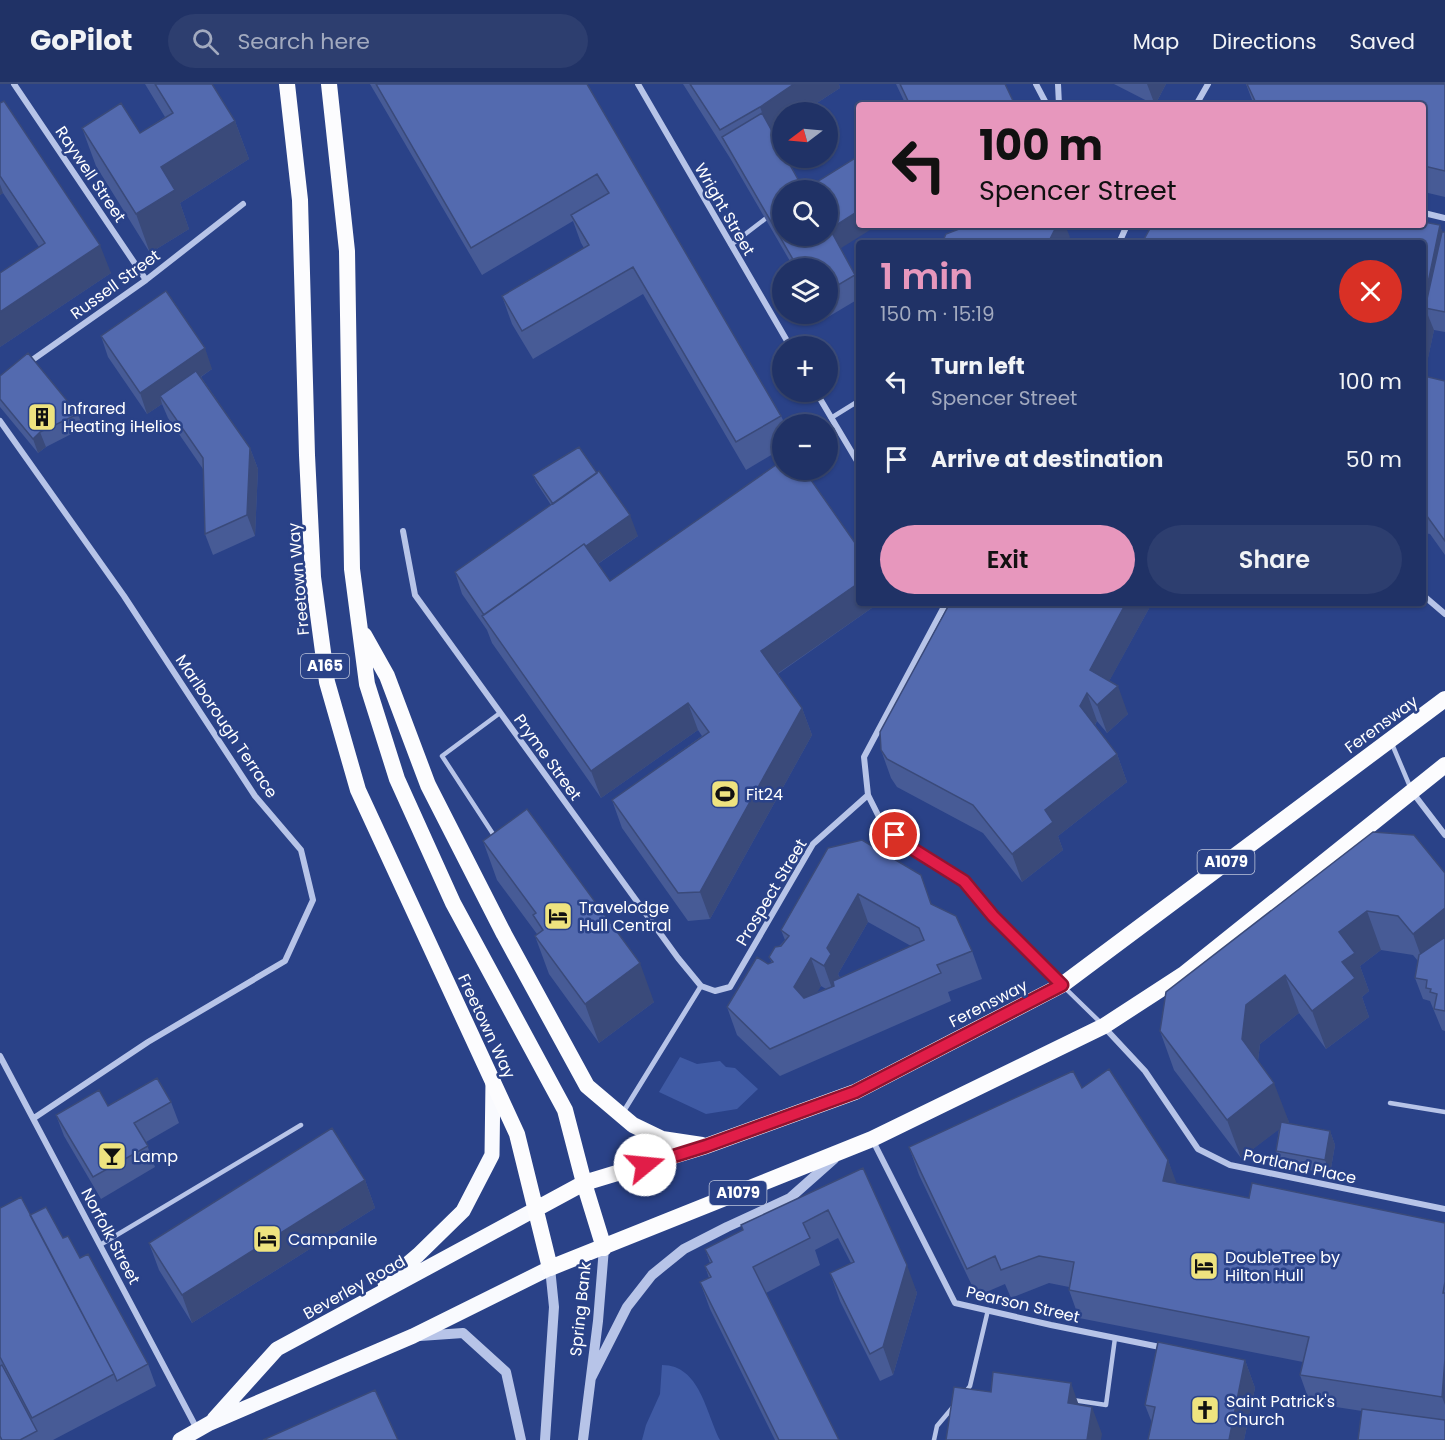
<!DOCTYPE html>
<html lang="en">
<head>
<meta charset="utf-8">
<style>
  body { margin:0; font-family:Poppins,sans-serif; background:#2d3e6f; color:#f1f3f6; height:100vh; display:flex; flex-direction:column; font-size:22px; white-space:nowrap }
  * { box-sizing:border-box; margin:0 }
  p { font-size:20px; color:#a2aabf }
  .icon { flex:none; width:33px; height:33px; fill:none; stroke:currentColor; stroke-width:2; stroke-linecap:round; stroke-linejoin:round }
  .map { position:relative; flex:1; overflow:hidden }
  .sheet { position:absolute; left:856px; top:156px; width:570px; height:366px; display:flex; flex-direction:column; background:#203266; border-radius:6px; box-shadow:0 2px 4px #0004,0 0 0 2px #3d4d7a }
  .sheet>* { flex:none }
  .top-card { position:absolute; left:856px; top:18px; width:570px; height:126px; border-radius:6px; box-shadow:0 2px 4px #0004,0 0 0 2px #3d4d7a; background:#e797bd; color:#111; overflow:hidden }
  .needle { width:39px; rotate:254deg }
  .fabs { position:absolute; left:772px; top:18px; display:grid; gap:12px }
  .fabs a { display:grid; place-items:center; width:66px; height:66px; border-radius:50%; background:#203266; box-shadow:0 2px 4px #0004,0 0 0 2px #3d4d7a; font-size:30px }
  .pin { position:absolute; display:grid; place-items:center; width:51px; height:51px; color:#fff; margin:-26px; border:3px solid #fff; border-radius:50%; box-shadow:0 2px 6px #0007 }
  .me { position:absolute; width:66px; margin:-33px; rotate:73deg; stroke-linejoin:round; filter:drop-shadow(0 0 4px #0008) }
  .turn { display:flex; align-items:center; gap:21px; height:126px; padding:0 24px; font-size:27px }
  .turn .icon { width:78px; height:78px; stroke-width:2.5 }
  .turn b { display:block; font-size:42px; line-height:51px }
  .round { display:grid; place-items:center; flex:none; width:63px; height:63px; border-radius:32px; background:#2d3e6f }
  .head { display:flex; align-items:center; justify-content:space-between; height:102px; padding:0 24px }
  h1 { font-size:36px; font-weight:600; line-height:45px; color:#e797bd }
  .primary-button { display:flex; gap:12px; margin-top:auto; padding:12px 24px }
  .primary-button a { flex:1; height:69px; border-radius:36px; background:#e797bd; color:#111; font-size:24px; font-weight:600; line-height:69px; text-align:center }
  .primary-button a+a { background:#2d3e6f; color:#f1f3f6 }
  ul { padding:0; list-style:none }
  li { display:flex; align-items:center; gap:18px; height:78px; padding:0 24px }
  li div { flex:1 }
  li b { display:block; font-size:22px }
  li em { font-style:normal }
  header { display:flex; align-items:center; gap:36px; box-sizing:border-box; height:84px; padding:0 30px; background:#203266; border-bottom:2px solid #3d4d7a }
  header strong { font-size:28px }
  nav { display:flex; gap:33px; margin-inline-start:auto; font-size:21px }
  .search { width:420px; height:54px; background:#2d3e6f; display:flex; align-items:center; gap:15px; box-sizing:border-box; padding:0 21px; border-radius:33px; color:#a2aabf; font-size:22px }
  .map>svg:first-child { display:block }
  .green { fill:#3f5aa4 }
  .lines { fill:none; stroke-linecap:round; stroke-linejoin:round }
  .service { stroke:#b7c4e8; stroke-width:4.5 }
  .pedestrian { stroke:#b7c4e8; stroke-width:5 }
  .minor { stroke:#b7c4e8; stroke-width:6 }
  .tertiary { stroke:#b7c4e8; stroke-width:10 }
  .primary { stroke:#f9fafe; stroke-width:15 }
  .trunk { stroke:#fcfcfe; stroke-width:16 }
  .wall { fill:#475b96; fill-rule:evenodd }
  .shaded-wall { fill:#3a4a7a }
  .building { fill:#536aaf; stroke:#3a4a7a; stroke-width:1.5; fill-rule:evenodd }
  .route-casing { stroke:#92132f; stroke-width:15 }
  .route { stroke:#e11d48; stroke-width:10 }
  .labels { text-anchor:middle; stroke-width:5; stroke-linejoin:round; paint-order:stroke }
  .shield { fill:#2a4288; stroke:#bfc6db; stroke-width:1.5 }
  .shield-label { font-size:15px; font-weight:bold; fill:#fff }
  .street-label { font-size:16px; fill:#fff; stroke:#2a4288 }
  .poi-label { font-size:16px; fill:#fff; stroke:#2a4288; text-anchor:start }
</style>
</head>
<body>
<header>
<strong>GoPilot</strong>
<div class="search"><svg class="icon" aria-label="search" viewBox="0 0 24 24"><circle cx="10" cy="10" r="6"/><path d="M15 15l6 6"/></svg>Search here</div>
<nav><a>Map</a><a>Directions</a><a>Saved</a></nav>
</header>
<div class="map">
<svg width="1445" height="1356" viewBox="0 0 1445 1356">
  <rect width="100%" height="100%" fill="#2a4288"/>
  <path class="green" d="M680,973l17,7 23,-3 6,6 9,1 23,21 -21,20 -31,5 -47,-22z
    M662,1281c38,0 44,48 58,75h-78l4,-15 14,-31z"/>
  <g class="lines">
    <path class="service" d="M731,161l34,-26
      M831,334l29,-18
      M1392,660l19,45
      M495,753l-53,-81 58,-43
      M1065,904l37,36
      M1390,1019l55,9
      M100,1161l201,-120
      M964,1310l6,-8 18,-76
      M1073,1316l33,5 9,-67
      M934,1356l3,-14 16,-19"/>
    <path class="pedestrian" d="M622,1030l79,-128"/>
    <path class="minor" d="M14,0l132,196
      M638,0l152,262
      M1036,0l11,21
      M1058,0l1,21
      M1196,21l12,-21
      M1424,129l21,5
      M1119,159l8,-18
      M28,279l118,-83 97,-76
      M816,308l44,74
      M0,337l124,175 131,200 46,54 12,50 -28,61 -137,81 -114,76
      M403,447l12,64 263,363 23,28 14,5 15,-4 83,-143 55,-49
      M1424,512l21,18
      M946,519l-82,154 4,38 14,28 26,23 56,35 29,35 69,68
      M1413,709l32,42
      M1104,943l41,44 53,78 32,16 215,44
      M0,972l197,373
      M872,1055l83,164 96,22 109,22"/>
    <path class="tertiary" d="M420,1252l43,-3 43,39 15,68
      M591,1294l36,-71 25,-32 32,-26 43,-22 63,-29 44,-39
      M545,1356l9,-133 -4,-39
      M583,1356l15,-119 6,-73"/>
    <path class="primary" d="M385,1199l33,-28 45,-44 29,-56 1,-74
      M214,1335l63,-70 259,-140
      M180,1356l30,-17 203,-87 137,-68"/>
    <path class="trunk" d="M287,0l13,116 7,255 6,122 14,105 31,108 159,344 33,134 322,-129 232,-113 80,-52 261,-209
      M329,0l18,167 5,318 15,115 30,95 56,124 112,207 19,73 20,65
      M364,551l23,41 41,109 76,149 83,152 46,39 29,14 40,6
      M536,1125l48,-26 122,-37 149,-54 207,-107 383,-286"/>
  </g>
  <path class="wall" d="M145,0h67l23,37 14,38 -69,44 9,26 -39,24 -54,-87 -14,-38 58,5 25,-16z
    M370,0h217l194,332 4,8h-2v24l-37,22 -103,-176 -110,65 -21,-35 -10,-28 82,-48 -3,-5 -8,-22 -91,54z
    M683,0h156l1,4 -37,24h-20v14l-10,6 31,58 36,58 15,27 5,13v10l-37,22 -3,-6h8v-46h-34l-64,-110z
    M896,0h109l10,21h-109z
    M1114,0h52l-11,21z
    M1246,0h199v113l-21,-5v-87h-170z
    M0,19l111,170 -111,74v-74l39,-26 -36,-54 -3,2z
    M1440,141l2,7h3v100l-11,-2 -10,46 21,5v174l-15,-21 -6,-1v-290z
    M101,252l111,33 -11,8 49,71 8,21 -3,67 -42,19 -8,-21 -2,-65 -35,-51 -6,-14 -15,10 -39,-57z
    M0,292l78,38 5,14 -37,19 -8,6 -38,-46z
    M533,391l105,61 -40,28 12,17 269,22 -101,71 24,34 10,27 -102,184 -22,2 -66,-93 -10,-28 90,-64 -4,-6 -97,68 -109,-155 -5,-13 -25,-36 -7,-22 96,-67 -15,-23z
    M1152,519l-43,78 19,33 -21,19 -10,-12 -2,4 22,29 10,28 -69,54 5,14 -41,32 -39,-49 -86,-46 -6,-9 -10,-28z
    M483,757l171,161 -55,41 -50,-69 -14,-38 2,-2 -40,-54z
    M828,764l104,56 40,47 10,28 -34,13 3,9 -171,75 -43,-41 -10,-28 41,-43 4,-1 -3,-6 16,-17 -4,-10zM868,838l43,24 -71,32 -2,-4zM821,902l5,3 -10,4z
    M1445,789v158l-3,-1 -12,-29 -7,-2 -8,-21 3,-17 -5,-6 -32,-5 -21,16 9,25 -7,6 7,20 -43,32 -27,-36 -39,31 -2,17 31,61 -2,1 43,8 5,14 -5,29 -49,-9 -5,-14 3,-22 -38,29 -67,-88 -14,-39 6,-39z
    M1082,1004l86,72 8,24 73,14 196,25v217l-83,-29 -52,-8 -10,-28 3,-13 -224,-44 -10,-28v-3l-20,-4 -38,15 -6,-14 -28,12 -58,-121 -10,-28z
    M171,1018l8,21 -33,19 9,25 -54,32 -37,-63 -8,-21 52,-9z
    M863,1084l54,125 -24,82 -13,6 -40,-80 -10,-28 21,-10 -13,-25 -23,12 5,15 -54,28 73,147h-64l-65,-131 -10,-27 9,-4 -4,-12 5,-3 -5,-14 38,-19 -2,-5z
    M365,1096l10,28 -183,115 -33,-53 -10,-27z
    M0,1124l30,7 33,23 17,20 68,106 8,22 -103,54h-53z
    M1245,1276l10,28 -11,52h-96l4,-17 -7,-18z"/>
  <path class="shaded-wall" d="M794,0h45l1,4 -37,24h-20v14l-13,8 -10,-27z
    M1147,0h19l-11,21z
    M235,37l14,38 -69,44 9,26 -39,24 -14,-39 25,-47z
    M0,100l3,9 -3,2z
    M860,126v15h18l-40,25 -8,-21z
    M1057,141h8l5,12 -3,6h-19z
    M1440,141l5,15 -20,68 9,22 -10,48v-76z
    M100,161l11,28 -111,74v-35z
    M205,264l7,21 -48,33 -4,-6 2,8 -15,10 -7,-21z
    M40,348l6,15 -8,6 -5,-14z
    M250,364l8,21 -3,67 -8,-21z
    M630,431l8,21 -45,31 -9,-20z
    M860,498v21h19l-108,75 -10,-27z
    M1126,519h26l-52,95 -10,-28z
    M1118,602l10,28 -21,19 -10,-28z
    M1087,609l10,28 -7,12 -10,-27z
    M688,619l10,27 -97,68 -10,-27z
    M802,624l10,27 -102,184 -10,-27z
    M1117,670l10,28 -69,54 5,14 -41,32 -10,-28 33,-44z
    M858,810l10,28 -30,52 3,8 -7,12 -10,-28 3,-18z
    M1445,824v51l-18,14 -14,-39z
    M1367,827l14,39 -21,16 9,25 -7,6 7,20 -43,32 -14,-38 27,-79z
    M811,874l10,28 -17,29 -10,-28z
    M640,879l14,39 -55,41 -14,-39z
    M1285,891l14,38 -39,31 -4,34 -14,-39 4,-34z
    M1274,999l15,39 -48,36 -14,-38z
    M1330,1047l5,14 -5,29 -5,-14z
    M1168,1076l10,27 -15,-6z
    M365,1096l10,28 -183,115 -10,-28z
    M907,1181l10,28 -24,82 -10,-28z
    M1445,1275v46l-3,-8z
    M1245,1276l10,28 -11,52h-15z
    M1071,1299l10,28 -13,-8z
    M1092,1323l10,27 -1,6h-14z"/>
  <path class="building" d="M155,0h57l23,37 -74,46 14,23 -39,24 -54,-86 39,-25 19,30 33,-20z
    M376,0h211l194,332 -45,26 -103,-175 -111,64 -20,-35 87,-51 -18,-30 38,-22 -12,-19 -126,74z
    M690,0h104l-34,23 -40,23z
    M900,0h105l10,21h-105z
    M1247,0h198v87l-21,-5v-61h-167z
    M4,17l96,144 -100,67v-39l45,-30 -45,-67v-73z
    M762,29l21,38v7h3l18,32 56,-35v55l-30,19 25,46 -27,16v-23h-30l-76,-131zM783,106h45v46h-45z
    M1424,138l16,3 -16,77v-59h-282l10,-18h272z
    M963,141h94l-9,18h-106l4,-9 16,-6z
    M1442,148h3v80l-20,-4z
    M166,207l39,57 -65,45 -39,-57z
    M28,269l50,61 -38,18 -7,7 -33,-40v-23z
    M196,287l54,77 -3,67 -42,19 -2,-76 -43,-62z
    M1424,292l21,5v160l-21,-29z
    M579,363l18,26 -44,31 -20,-29z
    M783,376v10h21l56,80v32l-99,69 41,57 -102,184 -22,1 -66,-93 97,-68 -21,-29 -97,68 -109,-155 102,-72 26,37z
    M599,387l31,44 -44,31 -2,-2 -100,71 -29,-43z
    M950,519h176l-36,67 28,16 -21,19 -10,-12 -7,13 37,48 -72,56 8,12 -41,32 -39,-49 -86,-46 -6,-9 -1,-18z
    M527,725l113,154 -55,41 -50,-68 8,-6 -10,-15 3,-2 -53,-72z
    M1373,748l41,3 31,38v35l-32,26 -15,-18 -31,-5 -28,21 16,21 -13,9 13,16 -43,33 -27,-36 -39,30 -4,34 32,44 -47,37 -67,-89 6,-39z
    M862,756l59,35 10,29 25,12 16,35 -35,14 4,8 -171,76 -43,-42 30,-50 11,7 5,-2 -4,-5 6,-10 6,-1 8,-10 -8,-6 47,-82zM858,810l61,34 5,12 -91,41 1,5 -30,12 -10,-11 17,-29 13,8 7,-12 -4,-6z
    M1445,853v74l-11,-2 3,-15 -7,-2 1,-3 -5,-1 1,-8 -12,-2 4,-23z
    M1109,985l59,91 -5,21 86,17 3,-15 193,40v59l-2,11h2v66l-3,38 -142,-22 9,-38 -240,-47 5,-28 -35,-6 -38,14 -6,-14 -28,13 -58,-122 164,-76 9,17z
    M157,994l14,24 -37,21 14,23 -55,31 -37,-62 43,-25 9,16z
    M1281,1038l49,9 -5,29 -49,-9z
    M332,1044l33,52 -183,115 -33,-52z
    M863,1084l44,97 -24,82 -13,7 -40,-81 24,-11 -26,-52 -25,13 7,15 -57,29 86,173h-60l-79,-158 11,-5 -6,-11 7,-4 -7,-13 38,-19 -2,-5z
    M21,1113l93,177 -82,44 -32,-61v-149z
    M46,1123l17,31 5,-2 12,22 8,-4 60,110 -31,17 -3,-7 -84,-159z
    M1158,1258l87,18 -16,80h-81l7,-33 -10,-2z
    M2,1281l35,66 -17,9h-18l-2,-4v-70z
    M993,1288l78,11 -3,20 24,4 -5,33h-141l8,-53 37,5z
    M375,1306l23,50h-135z
    M1362,1325l83,11v20h-87z"/>
  <g class="lines">
    <g class="route-casing">
      <path id="route" d="M645,1081l61,-19 149,-54 207,-107 -69,-69 -29,-35 -56,-35 -13,-11"/>
    </g>
    <use href="#route" class="route"/>
  </g>
  <defs>
    <g id="building-square" transform="scale(1.5)"><rect x="-9" y="-9" width="18" height="18" rx="4" fill="#eee37f" stroke="#2a4288"/><path d="M-4-6H4V6H1V3H-1V6H-4ZM-2.5-4.3h1.7v1.8h-1.7ZM.8-4.3h1.7v1.8H.8ZM-2.5-1h1.7V.8h-1.7ZM.8-1h1.7V.8H.8Z" fill="#111"/></g>
    <g id="stadium-square" transform="scale(1.5)"><rect x="-9" y="-9" width="18" height="18" rx="4" fill="#eee37f" stroke="#2a4288"/><path d="M0-5a6.5 5 0 1 0 0 10a6.5 5 0 1 0 0-10ZM-3.5-1.8h7v3.6h-7Z" fill="#111"/></g>
    <g id="hotel-square" transform="scale(1.5)"><rect x="-9" y="-9" width="18" height="18" rx="4" fill="#eee37f" stroke="#2a4288"/><path d="M-6-4.5h1.5V1H6V5H4.5V3h-9V5H-6ZM-4 0a1.8 1.8 0 1 1 3.6 0ZM.5 0V-2.5h3Q6-2.5 6 0Z" fill="#111"/></g>
    <g id="bar-square" transform="scale(1.5)"><rect x="-9" y="-9" width="18" height="18" rx="4" fill="#eee37f" stroke="#2a4288"/><path d="M-6-5H6L.8 .8V4.5H3.5V6h-7V4.5H-.8V.8Z" fill="#111"/></g>
    <g id="church-square" transform="scale(1.5)"><rect x="-9" y="-9" width="18" height="18" rx="4" fill="#eee37f" stroke="#2a4288"/><path d="M-1.2-6h2.4v3.5h3.3v2.4h-3.3V6h-2.4V-.1h-3.3v-2.4h3.3Z" fill="#111"/></g>
  </defs>
  <g fill-rule="evenodd">
    <use href="#building-square" x="42" y="333"/>
    <use href="#stadium-square" x="725" y="710"/>
    <use href="#hotel-square" x="558" y="832"/>
    <use href="#bar-square" x="112" y="1072"/>
    <use href="#hotel-square" x="267" y="1155"/>
    <use href="#hotel-square" x="1204" y="1182"/>
    <use href="#church-square" x="1205" y="1326"/>
  </g>
  <g class="labels">
    <g class="shield">
      <rect x="301" y="570" width="48" height="24" rx="4.5"/>
      <rect x="1197.5" y="766" width="57" height="24" rx="4.5"/>
      <rect x="709.5" y="1097" width="57" height="24" rx="4.5"/>
    </g>
    <g class="shield-label">
      <text x="325" y="587">A165</text>
      <text x="1226" y="783">A1079</text>
      <text x="738" y="1114">A1079</text>
    </g>
    <g class="street-label">
      <text transform="translate(91 90) rotate(56)" y="6">Raywell Street</text>
      <text transform="translate(725 125) rotate(60)" y="6">Wright Street</text>
      <text transform="translate(115 200) rotate(-36)" y="6">Russell Street</text>
      <text transform="translate(298 495) rotate(-95)" y="6">Freetown Way</text>
      <text transform="translate(1381 640) rotate(-36)" y="6">Ferensway</text>
      <text transform="translate(227 642) rotate(56)" y="6">Marlborough Terrace</text>
      <text transform="translate(548 673) rotate(54)" y="6">Pryme Street</text>
      <text transform="translate(771 808) rotate(-59)" y="6">Prospect Street</text>
      <text transform="translate(988 919) rotate(-27)" y="6">Ferensway</text>
      <text transform="translate(487 942) rotate(65)" y="6">Freetown Way</text>
      <text transform="translate(1300 1082) rotate(12)" y="6">Portland Place</text>
      <text transform="translate(111 1152) rotate(62)" y="6">Norfolk Street</text>
      <text transform="translate(354 1203) rotate(-29)" y="6">Beverley Road</text>
      <text transform="translate(1023 1220) rotate(13)" y="6">Pearson Street</text>
      <text transform="translate(580 1225) rotate(-84)" y="6">Spring Bank</text>
    </g>
    <g class="poi-label">
      <text x="63" y="330">Infrared<tspan x="63" dy="18">Heating iHelios</tspan></text>
      <text x="746" y="716">Fit24</text>
      <text x="579" y="829">Travelodge<tspan x="579" dy="18">Hull Central</tspan></text>
      <text x="133" y="1078">Lamp</text>
      <text x="288" y="1161">Campanile</text>
      <text x="1225" y="1179">DoubleTree by<tspan x="1225" dy="18">Hilton Hull</tspan></text>
      <text x="1226" y="1323">Saint Patrick's<tspan x="1226" dy="18">Church</tspan></text>
    </g>
  </g>
</svg>
<div class="fabs">
<a><svg class="needle" viewBox="-14 -14 28 28"><path d="M0-13l5 13h-10z" fill="#e53935"/><path d="M0 13l5-13h-10z" fill="#a2aabf"/></svg></a>
<a><svg class="icon" aria-label="search" viewBox="0 0 24 24"><circle cx="10" cy="10" r="6"/><path d="M15 15l6 6"/></svg></a>
<a><svg class="icon" aria-label="layers" viewBox="0 0 24 24"><path d="M12 4l9 5-9 5-9-5zM3 14l9 5 9-5"/></svg></a>
<a>+</a>
<a>−</a>
</div>
<div class="pin" style="left:895px;top:751px;background:#d93025"><svg class="icon" aria-label="arrive" viewBox="0 0 24 24"><path d="M6 21V4h12l-3 4 3 4H6"/></svg></div>
<svg class="me" style="left:645px;top:1081px" viewBox="-20 -20 40 40"><circle r="19" fill="#fff"/><path d="M0-13L10 11 0 6-10 11z" fill="#e11d48"/></svg>
<div class="top-card">
<div class="turn"><svg class="icon" aria-label="left" viewBox="0 0 24 24"><path d="M17 20v-9H6M10 6l-5 5 5 5"/></svg><div><b>100 m</b>Spencer Street</div></div>
</div>
<section class="sheet">
<div class="head"><div><h1>1 min</h1><p>150 m · 15:19</p></div><a class="round" style="background:#d93025;color:#fff"><svg class="icon" aria-label="close" viewBox="0 0 24 24"><path d="M6 6l12 12M18 6L6 18"/></svg></a></div>
<ul>
<li><svg class="icon" aria-label="left" viewBox="0 0 24 24"><path d="M17 20v-9H6M10 6l-5 5 5 5"/></svg><div><b>Turn left</b><p>Spencer Street</p></div><em>100 m</em></li>
<li><svg class="icon" aria-label="arrive" viewBox="0 0 24 24"><path d="M6 21V4h12l-3 4 3 4H6"/></svg><div><b>Arrive at destination</b></div><em>50 m</em></li>
</ul>
<div class="primary-button"><a>Exit</a><a>Share</a></div>
</section>
</div>
</body>
</html>
